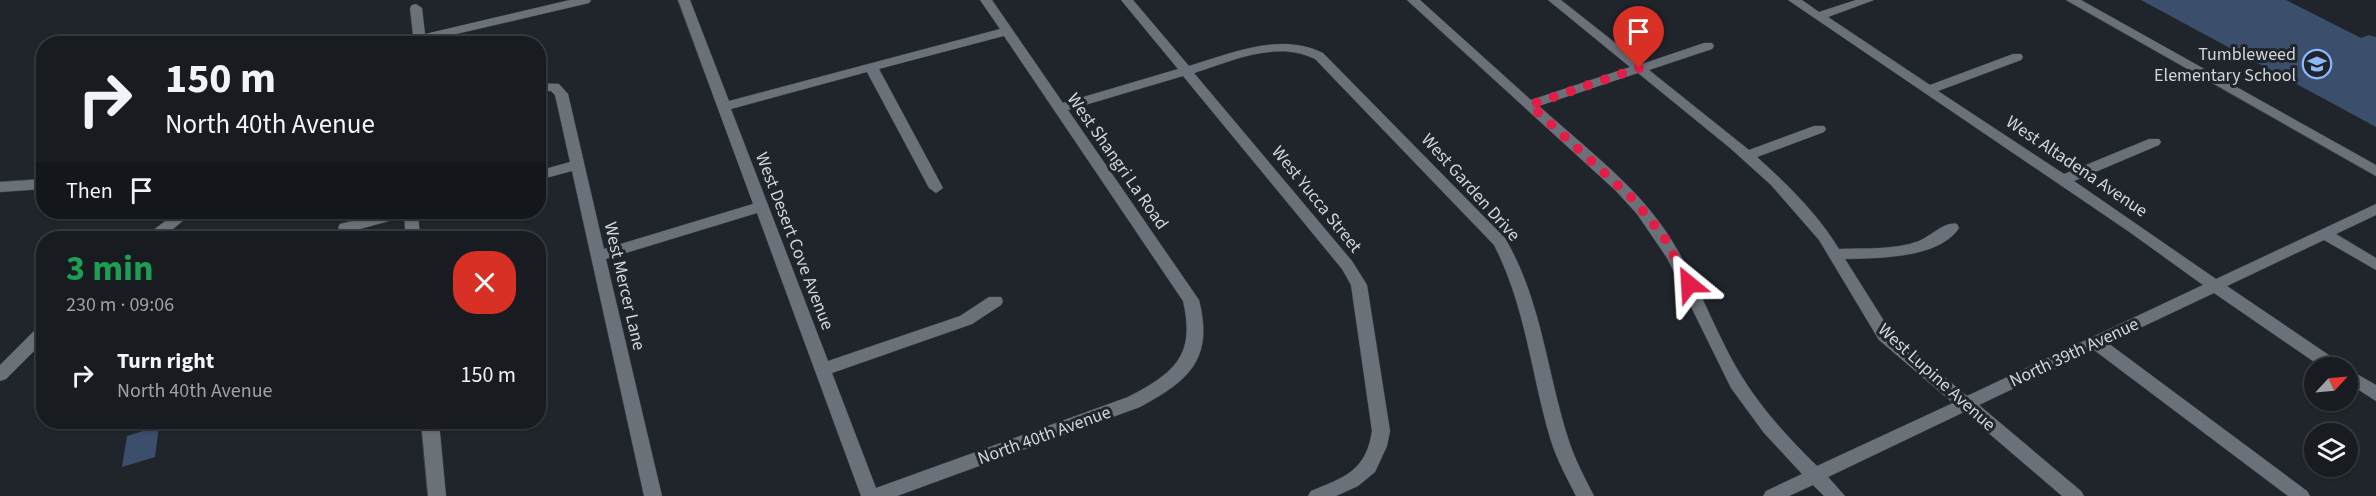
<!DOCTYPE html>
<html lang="en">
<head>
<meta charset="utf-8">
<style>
  body { margin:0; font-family:"Source Sans 3",sans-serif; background:#21252a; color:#f1f3f6; height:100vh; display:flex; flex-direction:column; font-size:22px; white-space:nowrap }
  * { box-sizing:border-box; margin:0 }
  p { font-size:20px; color:#9fa1a5 }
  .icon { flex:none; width:33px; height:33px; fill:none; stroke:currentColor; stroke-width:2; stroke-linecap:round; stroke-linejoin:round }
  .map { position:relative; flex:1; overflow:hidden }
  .drawer { position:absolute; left:36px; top:231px; width:510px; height:198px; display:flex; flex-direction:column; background:#181c21; border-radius:24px; box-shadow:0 2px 4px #0004,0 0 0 2px #363a3f }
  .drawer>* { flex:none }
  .top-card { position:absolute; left:36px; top:36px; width:510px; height:183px; border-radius:24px; box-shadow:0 2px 4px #0004,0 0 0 2px #363a3f; background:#181c21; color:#f1f3f6; overflow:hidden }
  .needle { width:39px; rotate:64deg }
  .controls { position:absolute; left:2304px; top:357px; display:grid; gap:12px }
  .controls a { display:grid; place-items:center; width:54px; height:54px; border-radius:50%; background:#181c21; box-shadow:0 2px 4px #0004,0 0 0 2px #363a3f; font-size:30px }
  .pin { position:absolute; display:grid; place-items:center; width:51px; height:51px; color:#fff; margin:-62px -26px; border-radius:50% 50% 50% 0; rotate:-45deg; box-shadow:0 0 6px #0007 }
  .pin .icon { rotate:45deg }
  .me { position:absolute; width:66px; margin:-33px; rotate:333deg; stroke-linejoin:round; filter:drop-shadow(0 0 4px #0008) }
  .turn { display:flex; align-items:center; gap:21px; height:126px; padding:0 30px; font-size:27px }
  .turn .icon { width:78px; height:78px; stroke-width:2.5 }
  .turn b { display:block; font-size:42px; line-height:51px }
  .then { display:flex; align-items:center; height:57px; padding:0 30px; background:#0003; gap:12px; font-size:22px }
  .round { display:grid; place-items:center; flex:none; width:63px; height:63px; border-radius:24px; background:#21252a }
  .headline { display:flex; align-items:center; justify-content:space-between; height:102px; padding:0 30px }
  h1 { font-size:36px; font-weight:700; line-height:45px; color:#1e9e55 }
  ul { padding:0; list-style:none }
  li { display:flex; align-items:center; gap:18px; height:84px; padding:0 30px }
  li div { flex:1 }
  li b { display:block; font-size:22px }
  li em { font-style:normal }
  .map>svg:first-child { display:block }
  .green { fill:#3b4e6b }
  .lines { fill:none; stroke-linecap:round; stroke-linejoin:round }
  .minor-casing { stroke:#3e4247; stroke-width:1 }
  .minor { fill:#6b7179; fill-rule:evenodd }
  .route { stroke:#e11d48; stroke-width:10; stroke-dasharray:0 18 }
  .labels { text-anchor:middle; stroke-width:6; stroke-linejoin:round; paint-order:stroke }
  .poi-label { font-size:18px; fill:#d2d5da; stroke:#20252c; text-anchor:end }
  .street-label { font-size:18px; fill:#d2d5da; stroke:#20252c }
</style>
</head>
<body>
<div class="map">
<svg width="2376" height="496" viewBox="0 0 2376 496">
  <rect width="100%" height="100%" fill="#20252c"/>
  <path class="green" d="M2141,0h145l75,38 8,-3 7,2v90z
    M159,426l-4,31 -33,10 5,-31z"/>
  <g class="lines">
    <g class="minor-casing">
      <path id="minor" d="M570,0h21l-2,3 -163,38v3h-12l-4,-36 2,-3 4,-1 6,4 3,26z
        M678,0h12l39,101 271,-72 -20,-29h12l71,103 115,-34 -57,-69h12l56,66c44,-13 90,-34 134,-13l182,185c37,63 42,136 64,203 6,19 16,37 25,55h-18c-9,-18 -19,-36 -25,-55 -20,-66 -25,-134 -57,-196l-179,-186c-39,-19 -83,2 -121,14l158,188 15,24 23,146 -3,15 -12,26 -17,14 -22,10h-28l3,-5c34,-14 55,-20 61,-60l-21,-146 -9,-16 -159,-193 -115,34 131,190c15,59 -10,81 -59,107l-243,89h-36l-104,-283 -151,46 56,237h-18l-72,-325 -34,9v-9l32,-9 -15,-67 -4,-4h-13v-8l21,1 9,10 36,155 149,-45zM1004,36l179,265c13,55 -9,72 -55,96l-252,91 -44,-115 140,-49 29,-19 2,-4 -2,-4h-12l-29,19 -132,45 -97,-252 136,-37 62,116 7,5 7,-5 -64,-119z
        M1407,0h13l111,100 99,-33 -82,-67h13l81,64 62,-21h8l2,3 -2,3 -63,21 100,80 65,-24h10l2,3 -2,3 -67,25c30,27 61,57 82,92 26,-1 55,1 80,-8 12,-5 26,-20 38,-17l2,4c-20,31 -82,30 -114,31l46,73 76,64 236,-111 -75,-54 -340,-231h14l17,12 37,-12h18l-46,17 102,68 83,-31h8l2,3 -2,3 -83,31 126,83 85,-35h10l2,3 -2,3 -85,36 142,98 160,-75v11l-40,19 40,24v12l-52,-30 -97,46 115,78 2,4h-21l-109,-75 -106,50 199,148 3,5h-22l-194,-146 -115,55 102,86 3,5h-22l-98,-84 -136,65 17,19h-21l-11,-11 -24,11h-26l3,-5 36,-17 -38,-41 -33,-45 -64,-130 -30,-44 -21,-23zM1638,73l92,75 41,37 48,55 60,100 74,63 -136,63c-34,-33 -65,-68 -87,-110 -22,-42 -38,-86 -65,-126 -33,-48 -83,-85 -126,-124z
        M2066,0h15l295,165v11z
        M44,179v10l-44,3v-10z
        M168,212h20l2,3 -28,23h-16l2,-4 24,-18z
        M388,212h30l2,26h-14l-2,-21 -59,16 -7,-5 2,-4z
        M44,325v16l-38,38 -6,2v-16l38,-38z
        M2348,369l28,16v16l-28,-18z
        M421,422h18l7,74h-18z"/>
    </g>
    <use href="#minor" class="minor"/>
  </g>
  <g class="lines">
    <path class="route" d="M1639,68l-109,37 104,95 30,37 25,47"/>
  </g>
  <defs>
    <g id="school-ring" transform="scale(1.5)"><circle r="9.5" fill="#20252c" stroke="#8db9fc" stroke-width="1.5"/><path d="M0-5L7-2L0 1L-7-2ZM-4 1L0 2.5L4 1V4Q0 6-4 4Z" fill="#8db9fc"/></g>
  </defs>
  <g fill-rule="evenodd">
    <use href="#school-ring" x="2317" y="64"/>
  </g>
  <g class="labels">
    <g class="poi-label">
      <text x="2296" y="60">Tumbleweed<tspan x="2296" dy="21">Elementary School</tspan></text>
    </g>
    <g class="street-label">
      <text transform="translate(1118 161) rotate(55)" y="6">West Shangri La Road</text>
      <text transform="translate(2077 166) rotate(34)" y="6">West Altadena Avenue</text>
      <text transform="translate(1471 187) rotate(48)" y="6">West Garden Drive</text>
      <text transform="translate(1317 199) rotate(51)" y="6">West Yucca Street</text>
      <text transform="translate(795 241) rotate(69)" y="6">West Desert Cove Avenue</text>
      <text transform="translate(625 286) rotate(77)" y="6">West Mercer Lane</text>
      <text transform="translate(2074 352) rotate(-25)" y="6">North 39th Avenue</text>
      <text transform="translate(1937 377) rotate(42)" y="6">West Lupine Avenue</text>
      <text transform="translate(1044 435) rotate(-20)" y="6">North 40th Avenue</text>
    </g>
  </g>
</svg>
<div class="controls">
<a><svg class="needle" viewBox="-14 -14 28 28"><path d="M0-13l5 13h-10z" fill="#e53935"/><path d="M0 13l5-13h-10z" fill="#9fa1a5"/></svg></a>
<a><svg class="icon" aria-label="layers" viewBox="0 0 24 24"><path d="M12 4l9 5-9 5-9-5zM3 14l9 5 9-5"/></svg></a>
</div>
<div class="pin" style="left:1639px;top:68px;background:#d93025"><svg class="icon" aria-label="arrive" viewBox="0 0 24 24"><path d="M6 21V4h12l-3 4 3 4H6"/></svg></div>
<svg class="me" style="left:1689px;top:284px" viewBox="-20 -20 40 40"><path d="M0-17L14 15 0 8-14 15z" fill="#e11d48" stroke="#fff" stroke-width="4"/></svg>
<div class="top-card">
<div class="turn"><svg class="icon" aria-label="right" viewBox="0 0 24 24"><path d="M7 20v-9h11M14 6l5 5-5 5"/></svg><div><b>150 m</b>North 40th Avenue</div></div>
<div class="then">Then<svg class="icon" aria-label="arrive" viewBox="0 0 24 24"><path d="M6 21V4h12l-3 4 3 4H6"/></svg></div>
</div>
<section class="drawer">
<div class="headline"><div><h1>3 min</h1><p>230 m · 09:06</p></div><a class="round" style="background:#d93025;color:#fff"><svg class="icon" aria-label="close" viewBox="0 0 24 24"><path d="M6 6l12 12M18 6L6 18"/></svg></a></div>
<ul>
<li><svg class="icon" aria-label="right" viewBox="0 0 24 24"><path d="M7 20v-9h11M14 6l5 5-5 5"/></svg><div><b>Turn right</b><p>North 40th Avenue</p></div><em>150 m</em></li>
</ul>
</section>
</div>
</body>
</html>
